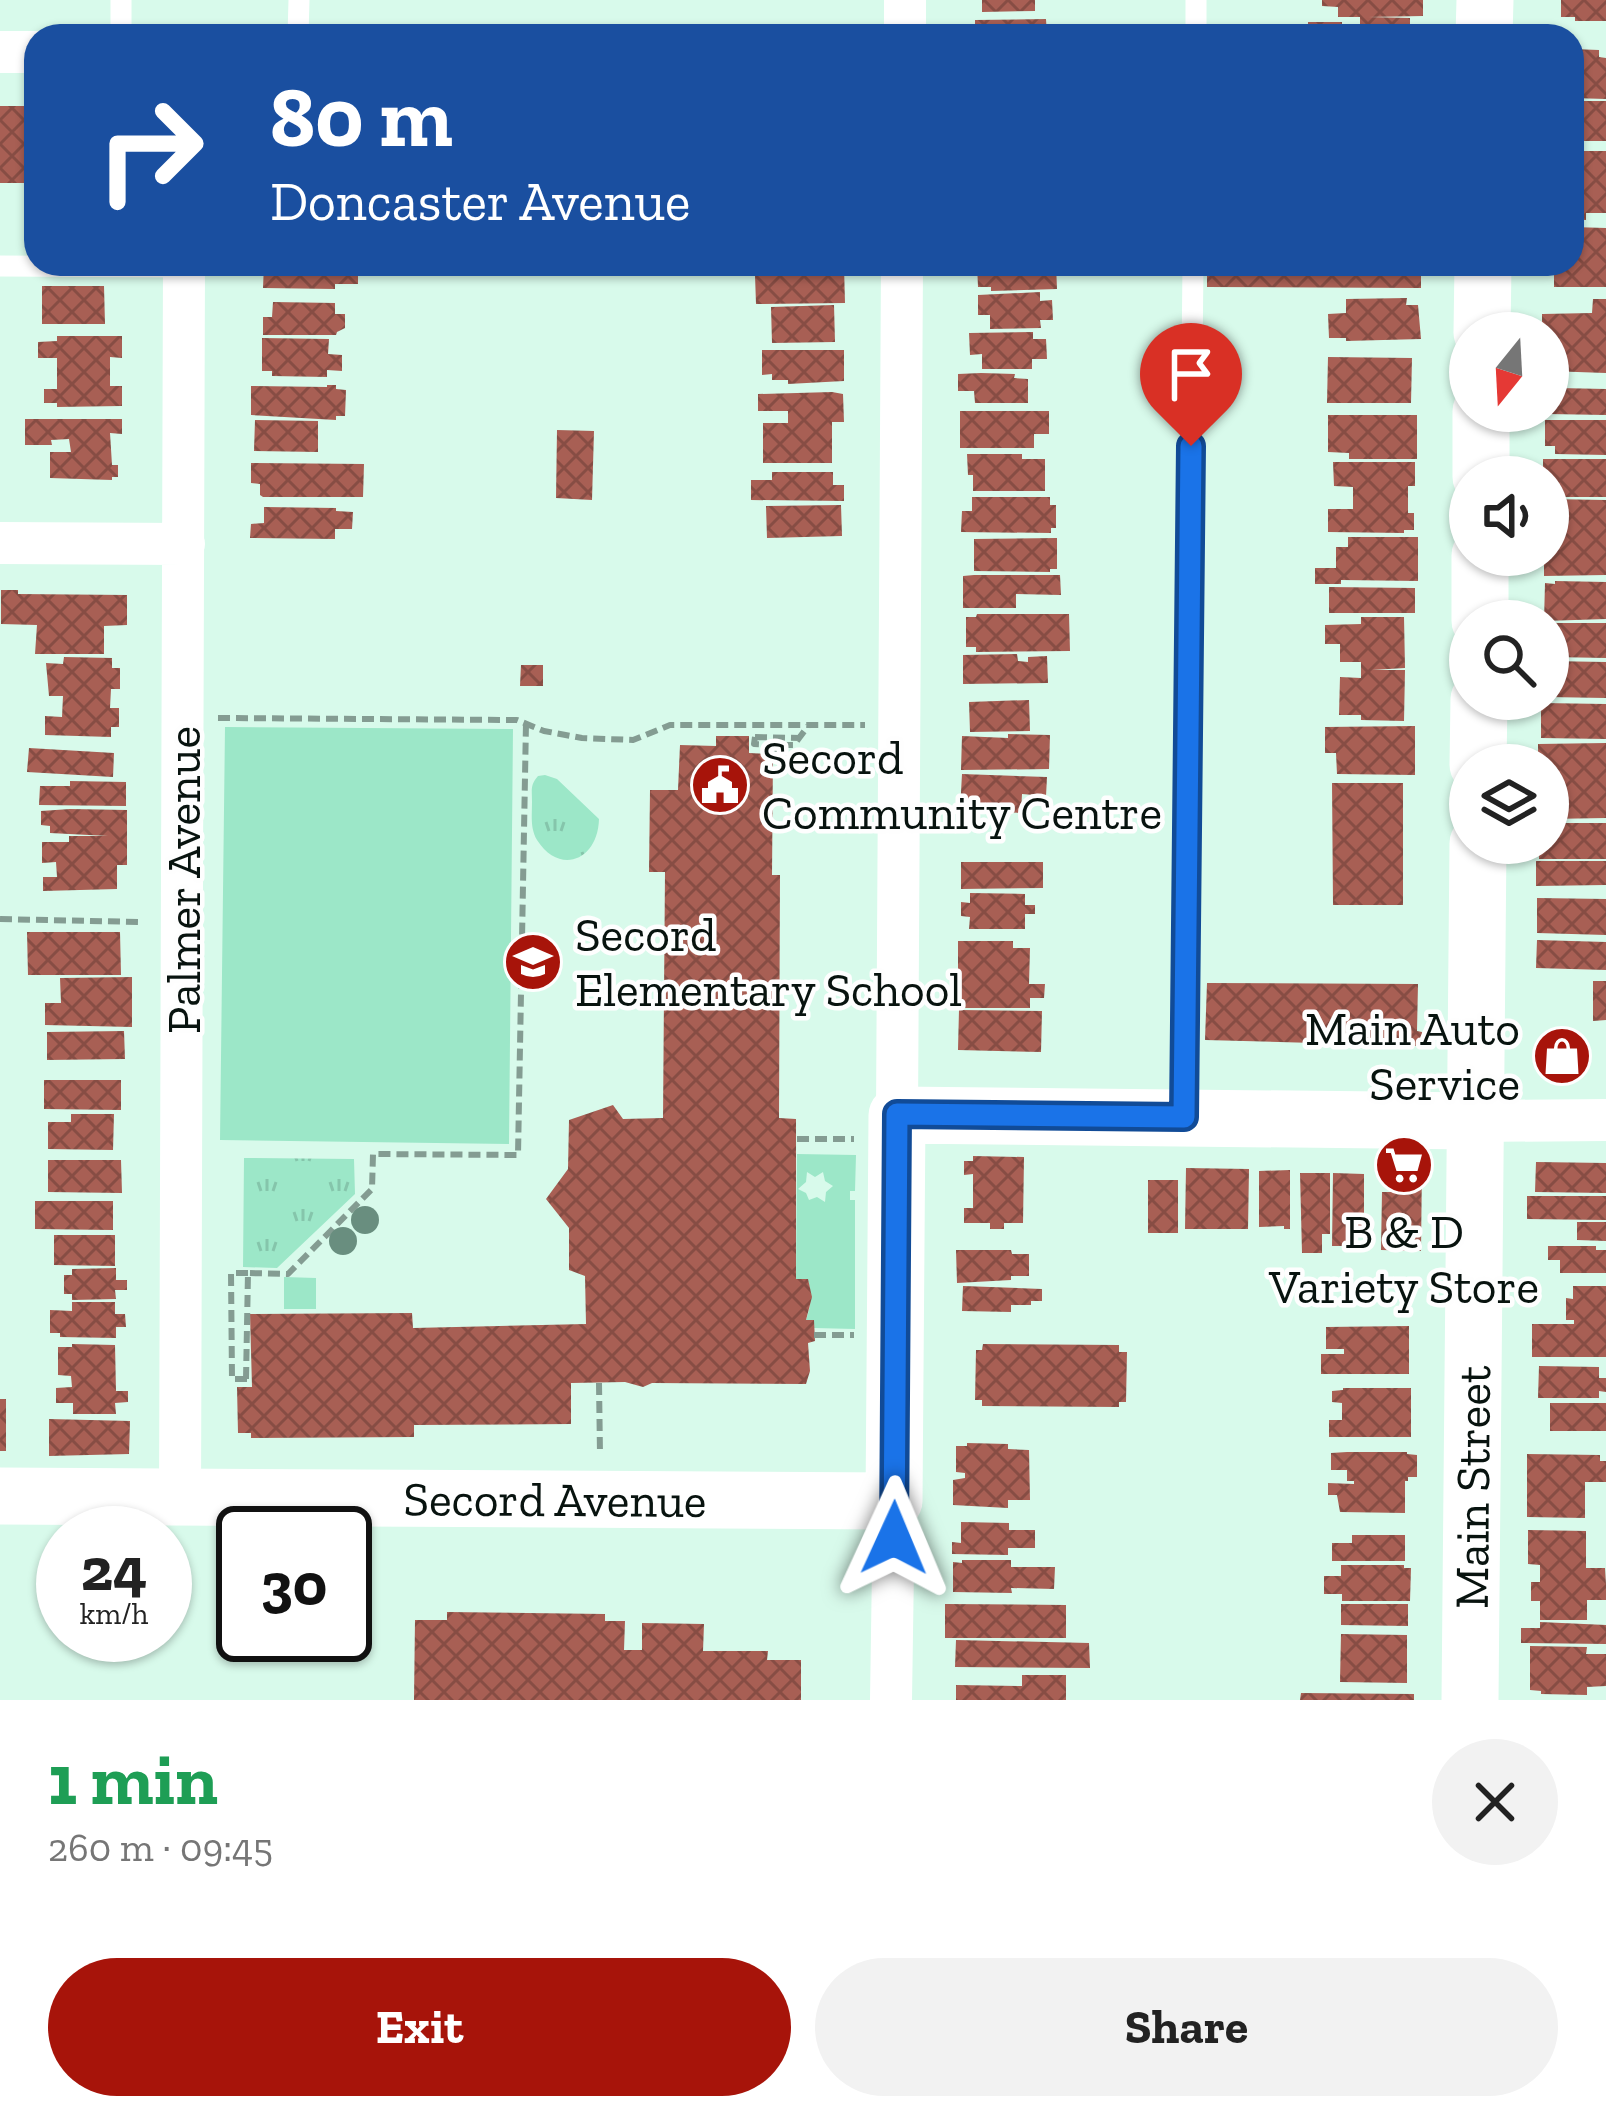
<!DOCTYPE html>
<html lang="en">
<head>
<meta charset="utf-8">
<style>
  body { margin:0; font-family:"Zilla Slab",serif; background:#f2f2f2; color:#222; height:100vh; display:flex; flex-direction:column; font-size:45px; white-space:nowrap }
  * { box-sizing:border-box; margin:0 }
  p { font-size:39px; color:#767676 }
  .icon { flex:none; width:66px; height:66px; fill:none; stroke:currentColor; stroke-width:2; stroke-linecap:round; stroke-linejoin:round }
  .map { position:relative; height:1700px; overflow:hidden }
  .details { display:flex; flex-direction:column; background:#fff; flex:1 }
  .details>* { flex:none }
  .top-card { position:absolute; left:24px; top:24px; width:1560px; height:252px; border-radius:36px; box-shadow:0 3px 9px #0004; background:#1a4fa0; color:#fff; overflow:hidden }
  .needle { width:78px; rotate:198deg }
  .buttons { position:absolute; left:1449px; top:312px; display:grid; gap:24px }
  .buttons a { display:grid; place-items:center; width:120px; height:120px; border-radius:50%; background:#fff; box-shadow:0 3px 9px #0004; font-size:60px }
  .speed { position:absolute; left:36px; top:1506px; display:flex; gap:24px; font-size:60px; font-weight:700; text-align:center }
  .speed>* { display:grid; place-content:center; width:156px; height:156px; border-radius:50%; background:#fff; box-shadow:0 3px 9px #0004; line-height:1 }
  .speed small { font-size:30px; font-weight:400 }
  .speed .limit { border:6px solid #111; border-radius:18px; background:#fff; color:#111 }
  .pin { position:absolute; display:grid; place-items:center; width:102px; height:102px; color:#fff; margin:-123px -51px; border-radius:50% 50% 50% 0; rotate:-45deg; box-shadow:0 0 12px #0007 }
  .pin .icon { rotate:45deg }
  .me { position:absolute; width:132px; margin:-66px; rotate:1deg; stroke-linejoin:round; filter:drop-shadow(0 0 9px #0008) }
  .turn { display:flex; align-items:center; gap:42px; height:252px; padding:0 48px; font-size:54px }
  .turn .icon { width:156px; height:156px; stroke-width:2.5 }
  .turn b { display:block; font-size:84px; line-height:102px }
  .round { display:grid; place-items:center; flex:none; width:126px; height:126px; border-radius:63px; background:#f2f2f2 }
  .overview { display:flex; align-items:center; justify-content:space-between; height:204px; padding:0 48px }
  h1 { font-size:72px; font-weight:700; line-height:90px; color:#1e9e55 }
  .button { display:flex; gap:24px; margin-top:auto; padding:24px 48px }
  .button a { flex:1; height:138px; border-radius:72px; background:#a7140a; color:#fff; font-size:48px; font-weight:700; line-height:138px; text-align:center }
  .button a+a { background:#f2f2f2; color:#222 }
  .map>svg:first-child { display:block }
  .grass { fill:#9ce7c8; fill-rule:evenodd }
  .park { fill:url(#park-tufts) }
  .building { fill:url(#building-cross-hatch) }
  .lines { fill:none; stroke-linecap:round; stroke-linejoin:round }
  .path { stroke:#849c92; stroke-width:6; stroke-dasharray:12 6; stroke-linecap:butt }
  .lane { stroke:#fff; stroke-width:21 }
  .street { stroke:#fff; stroke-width:42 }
  .secondary { stroke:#fff; stroke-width:57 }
  .tree { fill:#698e7f }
  .route-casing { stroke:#114b97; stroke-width:30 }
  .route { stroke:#1a73e8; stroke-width:21 }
  .labels { text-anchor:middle; stroke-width:9; stroke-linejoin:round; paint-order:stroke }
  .poi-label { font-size:48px; fill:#08130f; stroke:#fefefe; text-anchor:start }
  .street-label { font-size:48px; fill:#08130f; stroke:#fefefe }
</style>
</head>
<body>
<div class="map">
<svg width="1606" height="1700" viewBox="0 0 1606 1700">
  <defs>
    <pattern id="park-tufts" width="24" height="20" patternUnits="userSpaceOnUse" patternTransform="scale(3)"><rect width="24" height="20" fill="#9ce7c8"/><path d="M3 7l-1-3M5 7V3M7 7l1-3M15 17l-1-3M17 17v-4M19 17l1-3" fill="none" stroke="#85c5ab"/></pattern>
    <pattern id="building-cross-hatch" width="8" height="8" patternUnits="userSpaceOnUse" patternTransform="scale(3)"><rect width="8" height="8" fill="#a85f54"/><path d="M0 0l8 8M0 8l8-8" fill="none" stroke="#874d44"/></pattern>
  </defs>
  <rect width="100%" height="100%" fill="#d8faeb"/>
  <path class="grass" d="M225,727l288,2 -4,415 -289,-4z
    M797,1154l59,1 -1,36h-5v9h5v129l-41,-1 -8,-8c5,-15 7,-26 1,-41h-11zM807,1172l8,5 8,-5 2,9 8,5 -7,6 -1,10 -8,-5 -8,3 -3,-7 -8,-4 8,-7z
    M284,1277l32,1v31h-32z"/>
  <path class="park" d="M545,775l12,4 42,40c-1,41 -39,57 -62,21 -7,-12 -5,-25 -5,-38 0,-12 -2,-17 6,-26z
    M244,1158l110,1 1,35 -78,74 -34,-1z"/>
  <path class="building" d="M982,0h53v11l-53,1z
    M1322,0h101v16l-54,1 41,1v18h-102v-14h34v6h18v-11h-22v-10l-16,-1z
    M1561,0h45v21h-31v-4h-14z
    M1046,19l1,17h-72v-16z
    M1572,49l27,1v7l7,1v41l-34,-1z
    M1572,101h34v40h-34z
    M0,106h33l-1,8h4l-3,69h-33z
    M1572,151h34v62h-20v7h-14z
    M1572,227l34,1v59h-52v-23h18z
    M264,264h94v20h-23v5l-72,-1z
    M977,264h79l1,25 -66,2v-4h-13z
    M1207,264h214v24l-214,-1z
    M844,266l1,37 -89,1 -1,-29 50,-1v-7z
    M42,286h62l1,38h-63z
    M1040,292v9l12,-1 1,20h-13l1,8 -51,1v-14h-12v-20z
    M1407,298l-1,7h12l3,34 -75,2v-3h-17l-1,-24 18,-1v-14z
    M1593,299h13v74l-58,-2v-38h-6v-19l50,-1z
    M273,302l62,1v11h10v14l-8,4 -1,3h-73v-18h9z
    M834,305l1,37 -63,1 -1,-36z
    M1033,332v7h13l1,20h-15v10h-50v-15l-12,1 -1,-22z
    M57,336h65v22l-12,-1v29h12v20l-65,1v-4h-13v-14h13v-31h-19v-16l19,-1z
    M262,338l67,1 -1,15 14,1v16l-15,-1v7l-55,-1v-5h-10z
    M762,350h82v31l-56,3v-4h-16v-6l-10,1z
    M1328,357l84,1 -1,45h-84z
    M981,373l34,1 -1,4 14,1v24h-53l-1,-12h-16v-17z
    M327,385h9v4l10,1 -1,26h-9v4l-85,-5v-29l76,1z
    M1548,385h11l-1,3 48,1v26l-58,-1z
    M832,392l11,2 1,28h-12v41h-69v-40h25v-12h-30v-17z
    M960,411h89v23h-15v14h-74z
    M1328,415h89v44h-68v-6l-21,-1z
    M25,419h97v15l-12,-1 2,32h6v12h-6v3l-62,-2v-26h21l-2,-13 -18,1 1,5h-27z
    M255,420l63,1v31l-64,-1z
    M1545,420h61v35l-51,-1v-8h-10z
    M557,430l37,1 -2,69 -36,-2z
    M967,454h55v5h23v32h-72v-16h-5z
    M1543,459h63v38h-58v-20h-5z
    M1333,462h82v24h-7v27h6v17h-10v3l-76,-1v-23h25v-22l-19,-1z
    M251,463l113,1 -1,33h-100l-3,-2v-11l-9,-1z
    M772,472h61v13h11v16l-93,-1v-20h21z
    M972,497h78v8h6v23h-5v5l-90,-1 1,-21h10z
    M1548,499l58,1v75l-62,1v-21h4v-14h6v-5h-6z
    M841,505l1,31 -75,2 -1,-32z
    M264,507l72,1v3l17,1 -1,17h-17v10l-85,-1 1,-14 13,-1z
    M1348,537h70v44l-77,-1v4h-26v-16h21v-21h12z
    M1057,538v31h-7v3l-76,-1v-32z
    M974,575h86l1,20 -45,-1v14h-53v-32z
    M1555,581l51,1v37l-62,2 1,-38 10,1z
    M1329,587l86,1v25h-86z
    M1,590h17v4l109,1v30l-23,1v28h-69l2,-29 -36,-1z
    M977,614h92l1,37 -94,1v-5h-10v-30h10z
    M1361,617h43l1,51 -33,2h33l-1,51 -43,-1v-5h-22l1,-38 21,1v-16h-21v-18h-15v-19l36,-1z
    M1552,623h54v35l-53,-1v-11h-5v-13h5z
    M1017,654l1,7 10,1v-5l19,-1 1,27 -85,1v-29z
    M64,657l48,1v10h8v21h-9l-1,19h9v19h-8v10l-66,-2v-19l17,1 1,-21h-14l-3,-33 17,1z
    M1548,661l58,1v36l-58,-1z
    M521,665h22v21h-23z
    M1029,700l1,31 -60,1 -1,-30z
    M1541,703l65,1v35l-65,-1z
    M1415,726v49l-78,-1 -1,-21h-11v-26z
    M1008,734l42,1 -1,34 -88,1 1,-34 46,2z
    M716,736h33v17l24,1 -1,121h8l-1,243 17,1v160h12l4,18 -6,23h8l1,21 -7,2 2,28 -4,13 -154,-1 -9,4 -18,-5 -54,1v41l-157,1v12l-163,1v-5h-13l-1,-46h15l-2,-73 162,-1 1,15 173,-4 -1,-48 -16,-6v-42l-23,-29 22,-30 1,-49 44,-15 10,14 40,-1 2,-246h-16l1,-82h28l2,-45 36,1z
    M1606,743v75l-58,1v-54h-10v-21z
    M29,748l85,5 -1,24 -86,-5z
    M962,774l85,3 -1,19 -24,-2 -1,19 -61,-3z
    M70,781l56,1v24l-87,-1 1,-19h30z
    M1332,783h71v122h-70z
    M70,809l57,1v55h-10v24l-74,2v-14h14l-1,-15 -14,1v-21h27v-6h39l-58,-3v-7l-9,-1v-14z
    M1548,823h58v36h-67v-16h9z
    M1536,861h70v24l-70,1z
    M961,862h82v26l-82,1z
    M970,893l55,1v11h10v9h-10v15h-56l1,-12 -9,-1v-14l9,1z
    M1537,898l69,1v36l-69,-2z
    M27,932h93l1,43h-93z
    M1537,940l69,2v28l-70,-2z
    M958,941h55v7h17l-1,36h16l-1,14h-14v10h-72z
    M132,977v50l-87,-2v-22h16l-1,-25z
    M1593,981h13v39l-13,1z
    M1207,983l211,1 -1,47 5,1v14l-217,-6z
    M959,1010l83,1 -1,41 -83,-2z
    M124,1031l1,28 -78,1v-28z
    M44,1080h77v30l-77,-1z
    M71,1114h43l-1,36 -65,-1v-27h23z
    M973,1156l51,1 -1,66h-19v6h-14v-6h-26v-15h9v-34l-9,1v-14h9z
    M48,1160h73l1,33 -74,-1z
    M1536,1162l70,1v30l-71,-1z
    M1397,1163h25l-1,88 -40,-1 1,-58h15z
    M1186,1168l63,1 -1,60h-63z
    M1290,1170v59h-6v-3l-25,1v-56z
    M1300,1173h30v61h-8v19h-20z
    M1333,1173l31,1v60l-17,-1v13h-15z
    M1148,1180h30v53h-30z
    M1527,1196h79v24l-79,-1z
    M35,1201h78v29l-78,-1z
    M1577,1222h29v19l-29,-1z
    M54,1235h61v31l-61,-1z
    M1548,1246h48v4h10v23h-46v-13h-12z
    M956,1250h55l1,4h17v22h-18v4l-54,3z
    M116,1268v12h11v10h-12l1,9 -44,1v-6h-8v-19h8v-6z
    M963,1286l79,3v12h-11v4h-20v7l-49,-1z
    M1573,1286h33v71h-74v-33h42v-4h-8v-22l7,1z
    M72,1302h43v12h10l1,13h-10v11l-56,-1v-4h-10v-23l22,1z
    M1409,1326v48h-88v-20h23v-5h-18v-22z
    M72,1344l43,1 1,46h12v11l-13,1 1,11h-43v-11h-17v-15l16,-1 -1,-11 -13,-1v-28h14z
    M983,1344l136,1v7h8l-1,50h-7v5l-137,-1v-6h-7l1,-50h6z
    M1539,1366l60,1v11h7v14l-7,-1v7h-61z
    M1343,1388h68v49h-82v-17h13v-17l-10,-1v-11l11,-1z
    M0,1399h6v52h-6z
    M1550,1403h56v28h-56z
    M49,1419l81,2 -1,33 -80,2z
    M967,1443l41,1v5l21,1 1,50h-22v8l-55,-3v-25l12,-2v-5l-9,-1v-26h11z
    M1347,1452h60v2l10,1v22h-9v4h-3v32l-65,-1 -3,-17h-9v-12l26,1v-3h-7v-11h-16v-17z
    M1527,1454l73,1v6h6v21h-21v36l-58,-1z
    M961,1522l48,1v7h26v18h-27v7l-56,-1v-12l9,1z
    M1528,1530l58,1v37h19l1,16v16h-19v20h-47v-19h-9v-19h9v-17l-12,-1z
    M1352,1535h53v26h-73v-18h20z
    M962,1560h49v7h44l-1,22 -43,-1 1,5 -59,-1v-30l9,1z
    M1341,1565h63v3h7l-1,33h-68v-7h-18v-18h17z
    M945,1604l121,1v33h-121z
    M1341,1604h67v22l-67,-1z
    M447,1612l158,2v7h20l-1,29h18v-27l62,1 -1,27h65l-1,9h34v40h-387l1,-80h32z
    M1540,1622l66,3v19l-85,-1v-15h19z
    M1341,1634l66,1v48l-67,-1z
    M956,1640l133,3 1,25 -135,-1z
    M1530,1646l57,1 -1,7h20v32l-19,1v8l-46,-1v-3l-11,-1z
    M1022,1675h44v25h-110v-15l66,1z
    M1301,1693l113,1v6h-114z"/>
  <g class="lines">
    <path class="path" d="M218,718l299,2 27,11 38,7 51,2 37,-15h195
      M755,737l45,1
      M755,737l-1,7 24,1
      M773,756h4l1,-11h16l14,-19
      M0,919l143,3
      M797,1139h57
      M248,1273h-17l1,106h20
      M814,1335h40
      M246,1379l2,-106 40,1 84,-85 1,-35 145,1 8,-432
      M599,1383l1,71"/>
    <path class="lane" d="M121,0v36
      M298,36l1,-36
      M1196,36v-36
      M0,266l184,1
      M1184,1115l9,-851"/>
    <path class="street" d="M905,36v-36
      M0,52h36
      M0,543l184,1
      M897,1115l5,-851
      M1475,1121l131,-1
      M180,1495l4,-1231
      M891,1700l3,-199"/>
    <g class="secondary">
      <path d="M1484,36l1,-36"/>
      <path d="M1482,333l1,-69"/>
      <path d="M1481,477v-66"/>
      <path d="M1480,621v-66"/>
      <path d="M1478,765l1,-66"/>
      <path id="s1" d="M0,1496l894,5 3,-386 578,6"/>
      <path id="s2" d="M1470,1700l8,-857"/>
    </g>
  </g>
  <g class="tree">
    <circle cx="365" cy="1220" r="14"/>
    <circle cx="343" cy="1241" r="14"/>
  </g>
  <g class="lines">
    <g class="route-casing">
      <path id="route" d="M894,1538l3,-424 287,3 7,-671"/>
    </g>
    <use href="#route" class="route"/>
  </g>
  <defs>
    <g id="civic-disc" transform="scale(3)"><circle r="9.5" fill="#a7140a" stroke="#fefefe"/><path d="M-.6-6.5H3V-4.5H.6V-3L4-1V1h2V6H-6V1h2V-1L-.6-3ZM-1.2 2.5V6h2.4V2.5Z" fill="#fff"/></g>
    <g id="school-disc" transform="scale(3)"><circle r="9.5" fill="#a7140a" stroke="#fefefe"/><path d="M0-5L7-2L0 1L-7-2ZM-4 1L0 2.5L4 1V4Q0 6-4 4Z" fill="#fff"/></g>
    <g id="shop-disc" transform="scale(3)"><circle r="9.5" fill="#a7140a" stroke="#fefefe"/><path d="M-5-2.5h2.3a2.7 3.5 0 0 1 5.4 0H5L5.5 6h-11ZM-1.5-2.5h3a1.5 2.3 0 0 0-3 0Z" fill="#fff"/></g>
    <g id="supermarket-disc" transform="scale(3)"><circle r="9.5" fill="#a7140a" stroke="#fefefe"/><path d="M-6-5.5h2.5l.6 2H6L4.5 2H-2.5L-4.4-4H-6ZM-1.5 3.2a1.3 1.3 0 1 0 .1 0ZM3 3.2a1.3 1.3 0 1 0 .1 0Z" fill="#fff"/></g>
  </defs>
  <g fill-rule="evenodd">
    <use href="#civic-disc" x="720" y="785"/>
    <use href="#school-disc" x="533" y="962"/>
    <use href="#shop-disc" x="1562" y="1056"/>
    <use href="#supermarket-disc" x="1404" y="1165"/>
  </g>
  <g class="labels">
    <g class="poi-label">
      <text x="762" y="774">Secord<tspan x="762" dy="55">Community Centre</tspan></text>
      <text x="575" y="951">Secord<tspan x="575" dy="55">Elementary School</tspan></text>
      <text x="1520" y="1045" text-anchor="end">Main Auto<tspan x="1520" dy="55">Service</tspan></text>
      <text x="1404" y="1248" text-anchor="middle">B &amp; D<tspan x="1404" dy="55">Variety Store</tspan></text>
    </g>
    <g class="street-label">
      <text transform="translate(183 880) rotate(-90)" y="17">Palmer Avenue</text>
      <text dy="17" stroke="none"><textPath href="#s2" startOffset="213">Main Street</textPath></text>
      <text dy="17" stroke="none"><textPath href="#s1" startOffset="555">Secord Avenue</textPath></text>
    </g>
  </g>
</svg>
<div class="buttons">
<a><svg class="needle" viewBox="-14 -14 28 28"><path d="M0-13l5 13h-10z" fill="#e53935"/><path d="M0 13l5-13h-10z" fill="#767676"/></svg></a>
<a><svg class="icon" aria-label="sound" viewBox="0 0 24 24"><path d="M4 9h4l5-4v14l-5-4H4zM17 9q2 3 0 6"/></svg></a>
<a><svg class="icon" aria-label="search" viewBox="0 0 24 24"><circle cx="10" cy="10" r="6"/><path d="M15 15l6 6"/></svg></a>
<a><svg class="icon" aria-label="layers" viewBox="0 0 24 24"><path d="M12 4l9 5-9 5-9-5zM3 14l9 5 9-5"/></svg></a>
</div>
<div class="speed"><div>24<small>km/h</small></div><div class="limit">30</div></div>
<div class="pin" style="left:1191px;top:446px;background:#d93025"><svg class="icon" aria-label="arrive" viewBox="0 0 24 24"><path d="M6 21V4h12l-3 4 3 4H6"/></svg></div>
<svg class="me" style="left:894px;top:1538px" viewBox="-20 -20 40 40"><path d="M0-17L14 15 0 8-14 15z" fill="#1a73e8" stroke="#fff" stroke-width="4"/></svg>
<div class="top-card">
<div class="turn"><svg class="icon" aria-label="right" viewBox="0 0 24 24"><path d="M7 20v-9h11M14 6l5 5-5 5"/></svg><div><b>80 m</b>Doncaster Avenue</div></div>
</div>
</div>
<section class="details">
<div class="overview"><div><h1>1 min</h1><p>260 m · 09:45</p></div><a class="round"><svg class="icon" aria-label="close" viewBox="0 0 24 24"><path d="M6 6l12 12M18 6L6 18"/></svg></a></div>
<div class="button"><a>Exit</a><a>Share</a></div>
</section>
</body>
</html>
